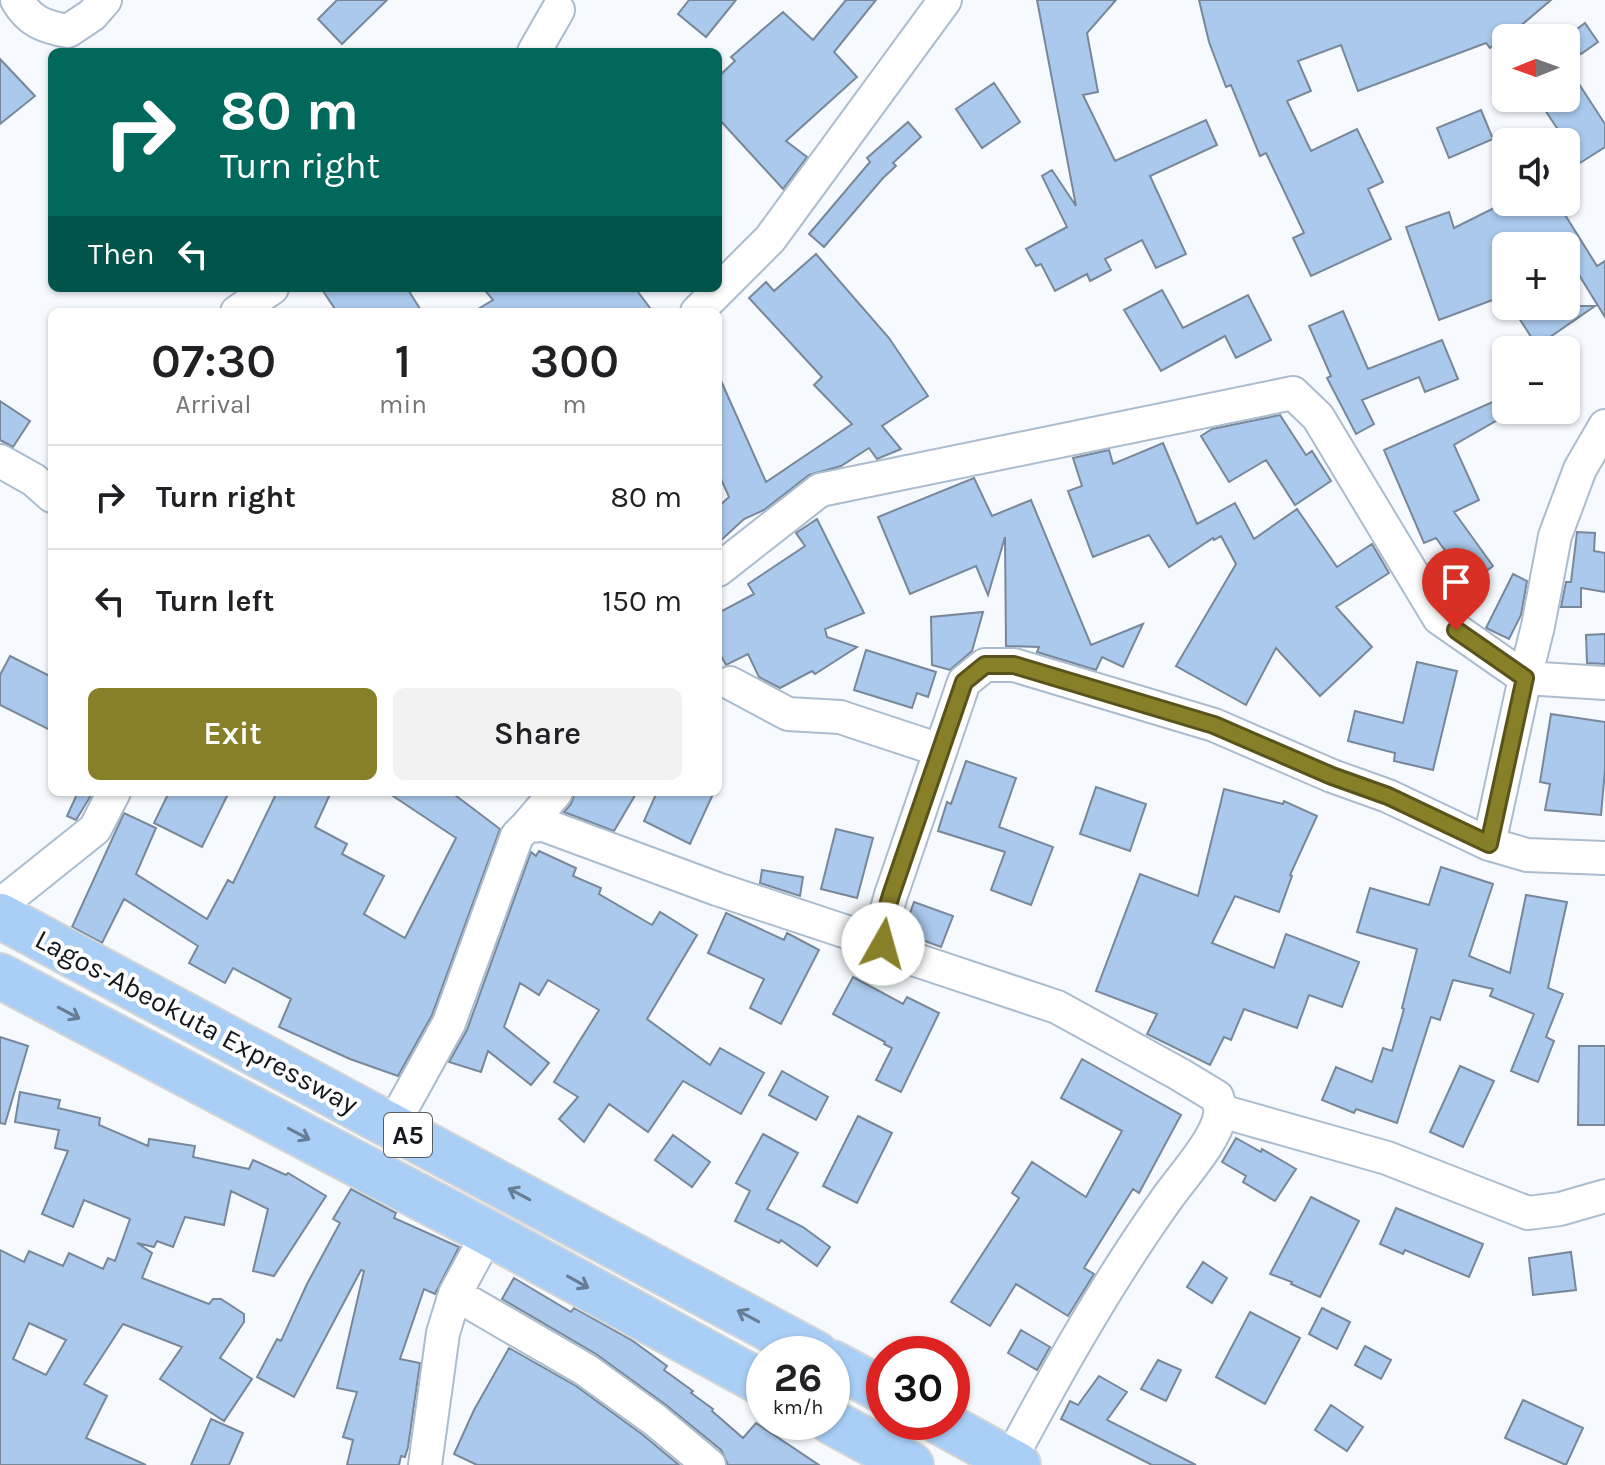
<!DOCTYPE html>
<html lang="en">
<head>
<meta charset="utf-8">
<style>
  body { margin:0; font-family:Karla,sans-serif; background:#f2f2f2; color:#202124; height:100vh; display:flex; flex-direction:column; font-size:30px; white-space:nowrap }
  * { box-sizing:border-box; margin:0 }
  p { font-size:26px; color:#757577 }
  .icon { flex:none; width:44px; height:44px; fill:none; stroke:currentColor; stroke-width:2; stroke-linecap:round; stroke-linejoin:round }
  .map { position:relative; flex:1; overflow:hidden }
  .panel { position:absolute; left:48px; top:308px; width:674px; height:488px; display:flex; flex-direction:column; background:#fff; border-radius:12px; box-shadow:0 2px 6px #0004 }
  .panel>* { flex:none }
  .banner { position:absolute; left:48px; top:48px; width:674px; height:244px; border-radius:12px; box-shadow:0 2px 6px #0004; background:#00695c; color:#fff; overflow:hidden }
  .needle { width:52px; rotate:269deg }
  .buttons { position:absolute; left:1492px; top:24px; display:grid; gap:16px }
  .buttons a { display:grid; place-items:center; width:88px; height:88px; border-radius:12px; background:#fff; box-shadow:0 2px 6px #0004; font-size:40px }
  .speed { position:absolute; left:746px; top:1336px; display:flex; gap:16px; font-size:40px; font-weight:700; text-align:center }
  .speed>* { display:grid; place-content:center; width:104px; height:104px; border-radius:50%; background:#fff; box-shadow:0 2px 6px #0004; line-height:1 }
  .speed small { font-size:20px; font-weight:400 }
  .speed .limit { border:12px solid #d22; background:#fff; color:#111 }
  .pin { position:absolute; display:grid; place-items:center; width:68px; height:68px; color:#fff; margin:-82px -34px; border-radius:50% 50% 50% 0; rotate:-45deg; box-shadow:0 0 8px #0007 }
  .pin .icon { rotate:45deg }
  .me { position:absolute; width:88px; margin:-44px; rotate:7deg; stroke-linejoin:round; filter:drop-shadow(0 0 6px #0008) }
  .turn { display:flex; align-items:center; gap:28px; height:168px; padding:0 40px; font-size:36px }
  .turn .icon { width:104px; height:104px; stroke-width:2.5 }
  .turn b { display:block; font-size:56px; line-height:68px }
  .then { display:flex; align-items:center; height:76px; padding:0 40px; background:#0003; gap:16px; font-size:30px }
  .eta { display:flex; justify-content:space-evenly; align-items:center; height:136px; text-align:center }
  .eta b { font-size:48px; font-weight:600; line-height:56px }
  .primary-button { display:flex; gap:16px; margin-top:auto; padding:16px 40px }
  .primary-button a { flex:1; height:92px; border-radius:12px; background:#888028; color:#fff; font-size:32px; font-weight:600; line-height:92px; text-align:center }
  .primary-button a+a { background:#f2f2f2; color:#202124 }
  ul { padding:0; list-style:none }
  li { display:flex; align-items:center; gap:24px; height:104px; padding:0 40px; border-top:2px solid #e0e0e0 }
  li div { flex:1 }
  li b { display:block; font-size:30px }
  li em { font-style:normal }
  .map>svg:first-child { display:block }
  .building { fill:#aac9ec; stroke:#78889a; stroke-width:2; fill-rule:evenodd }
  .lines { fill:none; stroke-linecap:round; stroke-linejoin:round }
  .minor-casing { stroke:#abbcce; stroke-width:36 }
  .highway-casing { stroke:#d4d5d6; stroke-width:48 }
  .minor { stroke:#fff; stroke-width:32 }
  .highway { stroke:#aacff7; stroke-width:44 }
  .oneway { stroke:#667d95 }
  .route-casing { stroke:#58531a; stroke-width:20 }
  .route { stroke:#888028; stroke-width:14 }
  .labels { text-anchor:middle; stroke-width:8; stroke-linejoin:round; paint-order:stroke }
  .shield { fill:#fff; stroke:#595d62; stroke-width:2 }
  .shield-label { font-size:26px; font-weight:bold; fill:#12181e }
  .street-label { font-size:28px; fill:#12181e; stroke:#fff }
</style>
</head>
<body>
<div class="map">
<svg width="1605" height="1465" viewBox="0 0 1605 1465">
  <rect width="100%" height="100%" fill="#f6fafe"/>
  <path class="building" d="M337,0h50l-45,44 -24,-25z
    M689,0h47l-30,37 -28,-23z
    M846,0h30l-42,52 23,25 -71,64 21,16 -24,32 -65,-71v-41l17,-16 -4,-4 52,-45 30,28z
    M1037,0h79l-29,33 11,59 -15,3 32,66 91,-41 11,25 -67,31 36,78 -30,14 -14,-28 -37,19 6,11 -21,11 -3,-7 -32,17 -14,-27 -5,2 -10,-17 41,-22 -25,-51 10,-6 24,36z
    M1199,0h352l-39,33 -2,-3 -20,18 -4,-5 -128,48 -17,-46 -43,16 13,30 -24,10 24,50 46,-22 26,53 -15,7 23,50 -80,37 -18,-38 11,-5 -38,-80 -6,3 -29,-71 -5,2 -17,-45z
    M1585,23l13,19 -17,12 -13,-18z
    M0,59l35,37 -35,28z
    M1566,64l39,60v23l-25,16 -43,-65h29z
    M994,83l26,39 -38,26 -26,-39z
    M1481,110l12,29 -44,19 -12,-30z
    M908,122l13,15 -28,26 3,3 -13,12 -59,69 -15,-13 61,-72 -3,-4z
    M1506,202h51l40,64 8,-5v56l-39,-63v-8h-60v49l-67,25 -33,-93 43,-15 5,16z
    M816,254l73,84 39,58 -46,30 19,23 -24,10 -8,-11 -28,18 -32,9 -45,35 -20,9 -26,24v-36l11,-10 -11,-25v-98l48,108 86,-58 -38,-39 8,-8 -73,-79 17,-16 8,9z
    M321,288h86l15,24h-85z
    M483,288h152l18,24h-180l20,-12z
    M1162,290l21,38 65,-33 23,45 -35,18 -11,-22 -64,35 -37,-61z
    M1531,306h64l-58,40 -20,-31z
    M1343,311l25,58 74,-29 16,39 -33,13 -6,-15 -57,23 12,24 -18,10 -29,-56 4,-2 -22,-50z
    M1506,396v14h9l-61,35 25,55 -25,12 39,54 -24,18 -33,-46 -12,5 -40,-93z
    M0,401l30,20 -17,26 -13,-7z
    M1280,415l26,40 6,-4 19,30 -36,24 -29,-45 -37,22 -28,-46 11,-7z
    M1163,443l34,81 38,-21 19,36 43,-30 40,58 35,-23 17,29 -53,34 36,40 -52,49 -44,-48 -30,57 -70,-39 60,-102 -15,-28 -7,4 -1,-2 -44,29 -20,-32 -56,22 -25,-66 14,-5 -9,-28 36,-8 4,14z
    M974,478l18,38 39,-16 60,145 52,-21 -20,43 -21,-10 -6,13 -59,-18 2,-5 -33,-1 -1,-109 -17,58 -12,-29 -66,28 -32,-77z
    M817,519l47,94 -39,16 2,8 30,10 -42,27 -3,-3 -32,17 -21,-11 -11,-23 -22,11 -8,-15v-37l36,-19 -6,-10 57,-38 -9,-13z
    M1577,532l18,1 -1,18 11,2v39l-24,-4v19h-20l5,-25h5z
    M1513,574l14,7 -6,34 -12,24 -23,-11z
    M983,612l-11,39 -22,19 -18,-5 -1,-48z
    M1605,634v30l-18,-1 -1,-28z
    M866,650l70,22 -8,25 -11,-4 -5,15 -58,-18z
    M10,656l42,21v54l-52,-26v-30z
    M1417,662l40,9 -24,99 -39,-9 1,-8 -47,-12 7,-30 48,12z
    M1551,714l54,8v48l-4,45 -56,-5 5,-26 -10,-2z
    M966,761l50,17 -17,49 54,20 -22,58 -40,-15 14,-38 -67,-21 9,-29 4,2z
    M1096,787l50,17 -16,47 -50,-17z
    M1224,789l59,15 1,-3 33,15 -27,59 2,1 -13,36 -44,-16 -23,47 62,25 12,-34 73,28 -17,45 -33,-12 -12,33 -53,-19 -13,31 -7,-3 -14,28 -63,-31 10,-20 -61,-23 44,-117 58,22z
    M78,792h15l-17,28 -9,-4z
    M169,792h60l-27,55 -48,-24z
    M277,792h54l-16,35 32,17 -5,10 42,22 -20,38 41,24 51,-100 -69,-46h64l49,37 -68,186 -34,61 -48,-17 -71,-32 12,-28 -58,-31 -8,15 -36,-20 9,-17 -74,-47 -22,44 -30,-16 52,-114 32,15 -20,46 71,45 21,-39 5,3z
    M575,792h62l-23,39 -50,-19 7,-8z
    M657,792h57l-24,52 -46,-23z
    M836,829l37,9 -16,60 -36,-9z
    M539,851l37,17 -3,8 28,12 -2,6 53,31 8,-13 37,23 -50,84 63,46 10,-17 44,25 -23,41 -58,-33 -35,51 -39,-28 -25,38 -25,-23 19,-22 -24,-15 45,-72 -51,-30 -9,15 -19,-12 -16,44 45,36 -18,22 -43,-34 -7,21 -32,-10 18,-32 64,-178 5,4z
    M1441,867l52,17 -24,72 41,17 16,-78 41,7 -19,86 15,6 -17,43 8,4 -16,41 -27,-11 23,-57 -44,-18 3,-7 -40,-9 -13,40 -9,-3 -34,106 -41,-14 -2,4 -32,-13 14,-33 36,15 11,-34 9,3 12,-42 -2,-1 15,-59 -60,-17 13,-44 59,17z
    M762,870l41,7 -3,19 -40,-13z
    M914,902l39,14 -12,31 -38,-14z
    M726,913l58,27 3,-7 32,17 -38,74 -31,-16 14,-29 -56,-26z
    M853,977l50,27 4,-7 32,16 -38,79 -25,-12 16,-32 -8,-4 1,-2 -52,-28z
    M0,1037l28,9 -23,78 -5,-1z
    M1579,1046h26v79h-27z
    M1082,1059l99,56 -42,78 -6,-4 -49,79 10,6 -26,42 -52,-32 -26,42 -39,-24 68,-104 -7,-5 20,-31 54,35 36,-66 -61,-33z
    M1460,1066l34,15 -31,66 -33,-15z
    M782,1071l46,26 -12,23 -47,-25z
    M20,1092l40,8 -2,8 42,10 -1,7 49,21 1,-7 46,7 -2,11 56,12 4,-9 33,15 2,-2 38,23 -52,80 -21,-5 15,-62 -37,-18 -7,34 -39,-8 -12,30 -16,-6 -3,6 -17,-4 15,10 -10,25 67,26 4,-5h8l23,15v8l-24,36 32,21 -28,42 -64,-42 22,-32 -59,-23 -39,60 23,12 -21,42 60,27h-146v-215l24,12 5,-11 34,15 6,-13 34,16 5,-11 7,3 15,-42 -46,-19 -11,27 -31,-13 26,-63 -13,-3 4,-18 -44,-8zM29,1323l37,17 -20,35 -33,-16z
    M858,1116l34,17 -35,70 -34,-17z
    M763,1134l35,19 -31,56 36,18 27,20 -13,19 -36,-26 -2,3 -44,-22 15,-30 -14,-8z
    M673,1135l37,27 -18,25 -37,-27z
    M1236,1138l25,14 1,-3 34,20 -21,32 -32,-19 3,-6 -24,-14z
    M351,1189l45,24 -2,5 65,29 -24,47 -11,-5 -24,70 20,4 -12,84 -3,10 -4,-1 -2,9h-52l6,-25 -10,-3 14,-45 -20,-4 27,-117 -3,-1 -67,127 -37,-20 20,-38 4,2 26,-57 33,-61 -7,-4z
    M1311,1197l48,24 -39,76 -29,-13 1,-2 -22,-8z
    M1396,1208l87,36 -14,33 -64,-27 -2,4 -23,-10z
    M1571,1252l5,38 -43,5 -4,-37z
    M1203,1262l24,16 -15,25 -25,-16z
    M514,1278l57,34 3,-4 59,33 34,25 -3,4 29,21 -2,2 22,16 -1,2 31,27 13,-15 63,42h-91l-7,-15 -55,-45 -70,-51 -94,-55z
    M1322,1308l28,14 -13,27 -28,-15z
    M1250,1312l50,26 -35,66 -49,-27z
    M1021,1330l29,17 -13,23 -29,-17z
    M1365,1346l26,14 -10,19 -26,-14z
    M509,1348l67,38 67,49 36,30h-202l-23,-11 20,-44z
    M1158,1360l23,10 -15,31 -25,-12z
    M1099,1376l28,16 -20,28 89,45h-44l-91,-46 9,-18 8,4z
    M1523,1400l60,28 -17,37 -61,-27z
    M1331,1405l32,22 -16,24 -32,-21z
    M211,1419l32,14 -14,32h-38z"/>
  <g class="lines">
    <g class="minor-casing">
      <path id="minor" d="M17,0c12,21 27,27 51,31l24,-16 13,-15
        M534,52l24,-42
        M237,312l35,-24
        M697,312l73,-73 175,-239
        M0,461l34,19 18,16
        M718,570l102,-80 473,-97 25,24 121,201 86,60 13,-52 17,-90 25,-67 25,-43
        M730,683l58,31 52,3 100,33
        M527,826l29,-34
        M1489,844l36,-166 80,5
        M0,905l95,-76 19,-37
        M1221,1111l166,47 141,55 32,-4 45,-13
        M392,1126l57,-103 68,-187 10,-10 17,-1 173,64 166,55
        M455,1294l131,76 69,50 54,45
        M1010,1460c48,-90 98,-179 158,-263 15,-21 48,-57 52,-82 1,-7 -1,-12 -3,-18l-38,-23 -122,-67 -150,-50 -24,-13 -3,-11 11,-38 73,-213 21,-17h29l200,60 118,51 56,20 101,48 38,11 78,3
        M425,1465l18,-132 12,-39 33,-61"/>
    </g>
    <g class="highway-casing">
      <path id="highway" d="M0,916l816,438
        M0,976l488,257 276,151
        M832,1363l52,28
        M832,1422l79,43
        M940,1422l78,43"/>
    </g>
    <use href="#minor" class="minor"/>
    <use href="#highway" class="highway"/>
  </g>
  <defs><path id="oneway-shaft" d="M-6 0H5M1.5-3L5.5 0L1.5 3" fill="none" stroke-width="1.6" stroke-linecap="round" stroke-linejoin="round" transform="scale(2)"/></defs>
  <g class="oneway">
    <use href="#oneway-shaft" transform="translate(69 1013) rotate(28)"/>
    <use href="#oneway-shaft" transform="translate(299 1134) rotate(28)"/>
    <use href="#oneway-shaft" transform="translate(519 1194) rotate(-152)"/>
    <use href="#oneway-shaft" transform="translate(578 1282) rotate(29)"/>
    <use href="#oneway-shaft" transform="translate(748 1316) rotate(-152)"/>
  </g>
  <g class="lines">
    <g class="route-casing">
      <path id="route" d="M883,944l-3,-11 11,-38 73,-213 21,-17h29l200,60 118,51 56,20 101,48 36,-166 -69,-48"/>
    </g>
    <use href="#route" class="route"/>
  </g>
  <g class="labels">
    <rect class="shield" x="384" y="1113" width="48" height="44" rx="6"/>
    <g class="shield-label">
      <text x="408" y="1144">A5</text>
    </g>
    <g class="street-label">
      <text transform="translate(197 1021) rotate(28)" y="10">Lagos-Abeokuta Expressway</text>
    </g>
  </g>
</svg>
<div class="buttons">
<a><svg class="needle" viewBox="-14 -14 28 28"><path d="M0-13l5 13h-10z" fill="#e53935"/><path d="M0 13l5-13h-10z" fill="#757577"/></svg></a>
<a><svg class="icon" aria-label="sound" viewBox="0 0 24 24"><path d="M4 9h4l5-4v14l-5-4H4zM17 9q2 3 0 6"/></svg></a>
<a>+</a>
<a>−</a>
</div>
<div class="speed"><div>26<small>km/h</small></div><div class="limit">30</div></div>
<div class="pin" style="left:1456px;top:630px;background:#d93025"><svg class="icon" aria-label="arrive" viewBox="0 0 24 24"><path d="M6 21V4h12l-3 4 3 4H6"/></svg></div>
<svg class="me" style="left:883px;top:944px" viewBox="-20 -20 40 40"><circle r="19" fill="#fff"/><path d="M0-13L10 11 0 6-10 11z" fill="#888028"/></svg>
<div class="banner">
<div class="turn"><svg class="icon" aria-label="right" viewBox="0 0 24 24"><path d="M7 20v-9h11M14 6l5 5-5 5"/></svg><div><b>80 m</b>Turn right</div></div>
<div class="then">Then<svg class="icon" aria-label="left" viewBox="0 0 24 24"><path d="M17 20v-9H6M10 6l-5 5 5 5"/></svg></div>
</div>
<section class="panel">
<div class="eta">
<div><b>07:30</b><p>Arrival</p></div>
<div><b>1</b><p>min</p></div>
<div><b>300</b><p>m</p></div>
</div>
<ul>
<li><svg class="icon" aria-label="right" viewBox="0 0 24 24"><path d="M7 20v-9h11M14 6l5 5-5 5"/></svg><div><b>Turn right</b></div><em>80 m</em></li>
<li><svg class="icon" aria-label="left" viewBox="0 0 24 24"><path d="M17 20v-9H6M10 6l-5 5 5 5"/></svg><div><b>Turn left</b></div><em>150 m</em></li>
</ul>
<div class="primary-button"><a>Exit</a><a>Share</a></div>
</section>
</div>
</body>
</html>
